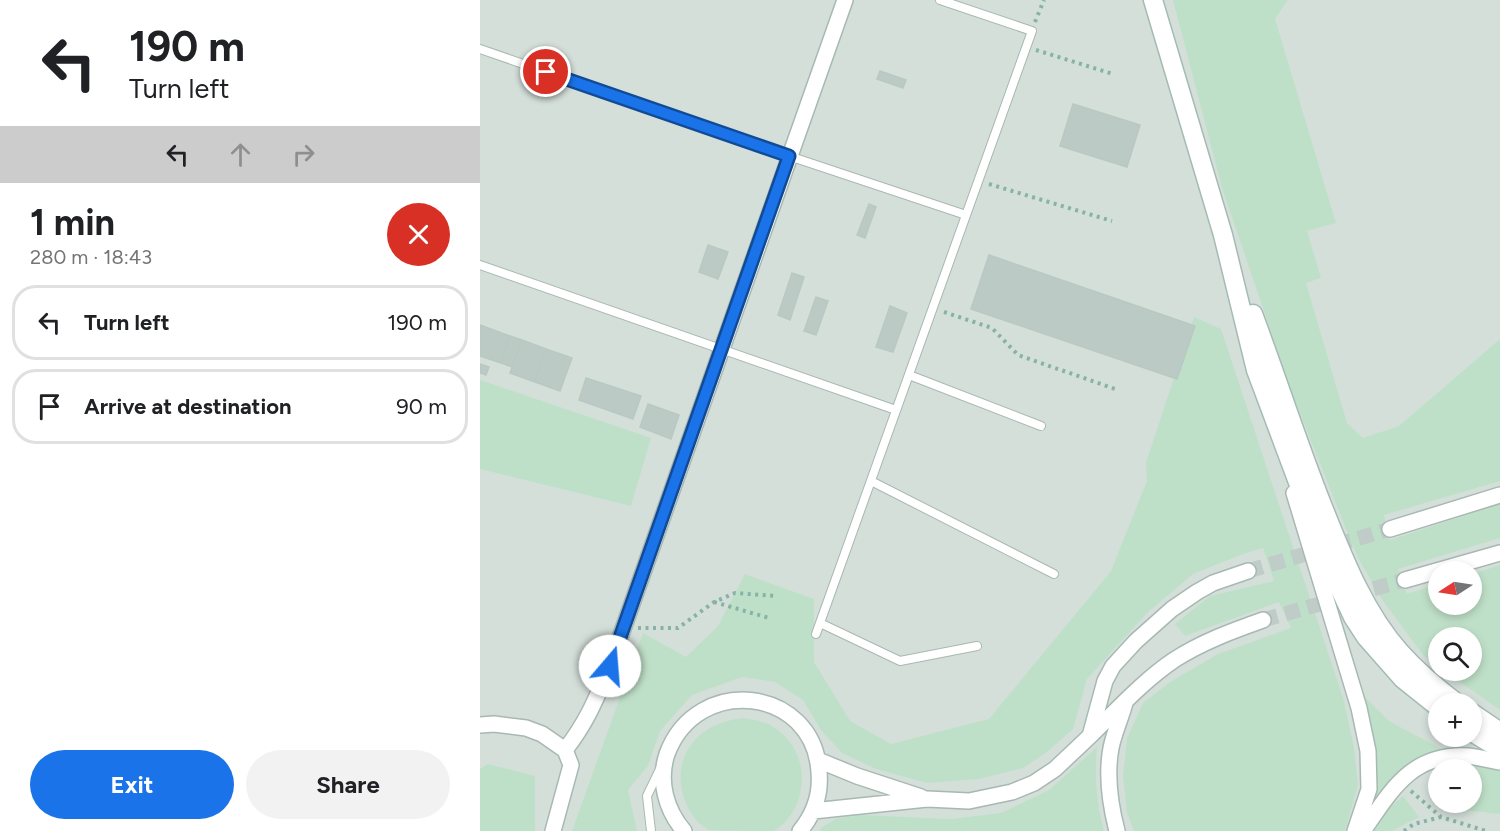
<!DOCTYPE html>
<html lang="en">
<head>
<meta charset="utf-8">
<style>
  body { margin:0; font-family:Figtree,sans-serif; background:#f2f2f2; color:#202124; height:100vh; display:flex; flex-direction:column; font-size:22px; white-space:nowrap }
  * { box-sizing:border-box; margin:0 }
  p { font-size:20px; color:#757577 }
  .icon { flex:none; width:33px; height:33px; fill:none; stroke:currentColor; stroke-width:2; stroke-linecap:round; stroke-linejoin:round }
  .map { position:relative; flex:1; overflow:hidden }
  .side { display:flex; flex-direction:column; background:#fff; width:480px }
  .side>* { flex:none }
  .guide { background:#fff; color:#202124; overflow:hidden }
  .needle { width:39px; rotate:258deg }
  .buttons { position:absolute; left:948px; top:561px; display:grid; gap:12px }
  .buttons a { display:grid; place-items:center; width:54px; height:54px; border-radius:50%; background:#fff; box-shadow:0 3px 9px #0003; font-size:30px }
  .pin { position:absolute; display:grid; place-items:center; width:51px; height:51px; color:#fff; margin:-26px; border:3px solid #fff; border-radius:50%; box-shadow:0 2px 6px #0007 }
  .me { position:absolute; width:66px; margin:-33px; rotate:18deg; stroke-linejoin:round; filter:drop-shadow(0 0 4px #0008) }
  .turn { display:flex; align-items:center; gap:21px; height:126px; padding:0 30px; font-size:27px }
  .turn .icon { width:78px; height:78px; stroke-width:2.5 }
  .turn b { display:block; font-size:42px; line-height:51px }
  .lanes { display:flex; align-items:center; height:57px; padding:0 30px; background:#0003; justify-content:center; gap:30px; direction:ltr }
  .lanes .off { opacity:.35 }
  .round { display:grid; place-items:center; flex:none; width:63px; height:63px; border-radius:32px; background:#f2f2f2 }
  .headline { display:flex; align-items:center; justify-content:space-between; height:102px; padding:0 30px }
  h1 { font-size:36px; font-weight:700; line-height:45px }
  .primary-button { display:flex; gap:12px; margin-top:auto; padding:12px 30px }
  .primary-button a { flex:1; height:69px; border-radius:36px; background:#1a73e8; color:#fff; font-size:24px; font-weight:700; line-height:69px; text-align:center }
  .primary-button a+a { background:#f2f2f2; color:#202124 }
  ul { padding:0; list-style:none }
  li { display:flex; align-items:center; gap:18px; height:75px; margin:0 12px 9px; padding:0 18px; border:3px solid #e0e0e0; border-radius:24px }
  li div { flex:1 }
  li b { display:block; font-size:22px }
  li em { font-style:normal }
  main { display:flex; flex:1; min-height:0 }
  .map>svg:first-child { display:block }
  .built { fill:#d4dfda; fill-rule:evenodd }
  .green { fill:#bfe0c8 }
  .building { fill:#bbcac4; stroke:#b8c9c2; stroke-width:1.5 }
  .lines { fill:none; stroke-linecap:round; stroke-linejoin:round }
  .street-tunnel { stroke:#bfccc8; stroke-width:15; stroke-dasharray:15 8; stroke-linecap:butt }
  .lane-casing { stroke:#a8b8b2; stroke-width:10 }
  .street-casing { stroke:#a8b8b2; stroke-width:18 }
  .secondary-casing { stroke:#a4bbb3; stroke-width:21 }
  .path { stroke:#86b3a5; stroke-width:4; stroke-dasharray:3 4.5; stroke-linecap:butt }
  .lane { stroke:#fff; stroke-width:8 }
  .street { stroke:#fff; stroke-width:15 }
  .secondary { stroke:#fff; stroke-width:18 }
  .route-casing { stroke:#114b97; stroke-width:15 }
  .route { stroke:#1a73e8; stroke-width:10 }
</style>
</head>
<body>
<main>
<section class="side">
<div class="guide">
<div class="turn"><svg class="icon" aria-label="left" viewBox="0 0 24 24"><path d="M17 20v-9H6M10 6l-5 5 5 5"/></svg><div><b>190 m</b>Turn left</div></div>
<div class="lanes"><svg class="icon" aria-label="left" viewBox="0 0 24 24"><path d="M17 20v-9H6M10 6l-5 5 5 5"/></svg><svg class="icon off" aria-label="ahead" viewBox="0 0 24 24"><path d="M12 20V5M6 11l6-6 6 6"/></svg><svg class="icon off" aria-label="right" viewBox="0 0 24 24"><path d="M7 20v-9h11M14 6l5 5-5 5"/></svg></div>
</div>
<div class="headline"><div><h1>1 min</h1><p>280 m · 18:43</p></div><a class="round" style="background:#d93025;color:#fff"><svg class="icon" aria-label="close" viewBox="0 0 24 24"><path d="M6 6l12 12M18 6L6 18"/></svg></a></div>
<ul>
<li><svg class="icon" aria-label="left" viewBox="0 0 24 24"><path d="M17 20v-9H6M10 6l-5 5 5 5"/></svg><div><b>Turn left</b></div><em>190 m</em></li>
<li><svg class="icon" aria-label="arrive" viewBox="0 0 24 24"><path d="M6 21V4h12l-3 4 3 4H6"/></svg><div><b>Arrive at destination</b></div><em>90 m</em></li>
</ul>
<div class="primary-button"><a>Exit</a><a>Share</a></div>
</section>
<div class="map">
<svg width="1020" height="831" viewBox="0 0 1020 831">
  <rect width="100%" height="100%" fill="#e6efeb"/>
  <path class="built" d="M0,0h1020v831h-1020zM958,572h34v32h-34zM958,638h34v32h-34zM958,704h34v32h-34zM958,770h34v32h-34z"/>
  <path class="green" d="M693,0h118l-4,1 -12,18 61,204 -29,8 14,47 -15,5 41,140 16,15 36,-12 101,-87v142l-116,34 6,25 110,-36v34l-102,31 9,25 31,-10v20h34v-30l28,-9v145l-56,-39 28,-1v-32h-34v29l-15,-12 -40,-54 -25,-43 -16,-39 -50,-126 -70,-205z
    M714,317l27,12 123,372 10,47 4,37 -13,46h-211l-7,-18 -4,-37 4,-38 16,-35 27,-21 48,-28 73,-26 -12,-26 -94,34 -10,-12 35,-28 64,-15 -11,-33 -20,6 -50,20 -46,39 -60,66 -14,50 -26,23 -24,16 -44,11 -52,4 -51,-14 -34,-16 -21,-23 -18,-30 -28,-18 -33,-5 -50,18 -32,36 -12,35 -20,24 9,41h-65l71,-198 43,24 32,-31 27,-52 69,25v63l36,59 41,23 98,-25 122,-148 36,-90 -1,-18z
    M0,380l171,58 -20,68 -151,-37z
    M880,692l29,29 58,31 -43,18 -19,16 -14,18z
    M264,718c11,2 21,3 31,10 37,24 35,80 -1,103 -13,0 -56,0 -65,-1 -9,-4 -18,-15 -22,-24 -20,-46 9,-84 57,-88z
    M617,747c-2,30 -1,55 7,84h-285l2,-3 14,-9 25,-4 91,4 50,-6 48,-23z
    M8,764l47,12v55h-55v-62z
    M996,764l24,5v45l-57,-6 -3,-5 32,-1v-32l-28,-1 3,-2z
    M923,796l16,21 -27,14h-18l14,-22z"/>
  <path class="building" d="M400,71l26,9 -3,8 -26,-9z
    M593,104l67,21 -13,42 -67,-21z
    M389,204l7,3 -11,31 -8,-3z
    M228,245l20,7 -10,27 -19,-7z
    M509,255l206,71 -18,53 -206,-70z
    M312,273l12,4 -14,43 -12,-5z
    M336,297l12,4 -12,34 -12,-4z
    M410,306l17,7 -14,39 -17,-5z
    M0,325l30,11 -9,27 -21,-7z
    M30,336l12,4 -10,27 -11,-4z
    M42,340l24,9 -11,33 -25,-9z
    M66,349l26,9 -12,33 -25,-9z
    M0,364l9,3 -3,8 -6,-2z
    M106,378l55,18 -8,23 -54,-19z
    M168,404l31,11 -8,24 -31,-12z"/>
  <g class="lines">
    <path class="street-tunnel" d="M768,571l142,-42
      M783,620l142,-40"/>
    <g class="lane-casing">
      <path id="lane" d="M0,49l309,107 177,59
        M0,265l416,145
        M429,375l132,51
        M391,481l183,93
        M340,623l80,38 77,-15
        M336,634l216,-603 -92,-31
        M171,831l-4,-35 13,-27"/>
    </g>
    <g class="street-casing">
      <path id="street" d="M814,493l65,215 9,43 1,38 -14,42
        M910,529l110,-34
        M925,580l95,-27
        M0,725l14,-1 32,4 16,6 23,16 6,15 -18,66
        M610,736c27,-26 53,-55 84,-76 28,-18 58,-29 89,-40
        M85,750c22,-28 31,-51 45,-84l235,-666
        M338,760l39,16 64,21
        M333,811l114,-12 42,2 43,-9 22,-9 21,-14 35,-33 15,-55 8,-15 23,-25 36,-32 25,-17 16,-9 35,-12
        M204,831c-18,-21 -26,-50 -17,-77 30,-81 147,-67 152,18 2,22 -5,42 -19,59
        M637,831c-7,-27 -11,-56 -6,-83 3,-15 10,-30 14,-45
        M883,831c28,-40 48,-78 105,-75 10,1 21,4 32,6"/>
    </g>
    <g class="secondary-casing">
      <path id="secondary" d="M673,0l70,235 33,135 74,198 23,49 13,20 37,42 35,28
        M773,314c24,64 45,130 70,193 20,50 41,105 77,145 17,19 37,36 58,52
        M992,713l28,19
        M992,732l28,17"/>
    </g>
    <path class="path" d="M555,22l9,-22
      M556,50l77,24
      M509,184l123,37
      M464,312l48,16 26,27 100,35
      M234,602l55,16
      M158,628h40l36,-26 21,-9 42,3
      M931,791l30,26 45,14
      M924,831l10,-7 27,-7"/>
    <use href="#lane" class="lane"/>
    <use href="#street" class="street"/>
    <use href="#secondary" class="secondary"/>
  </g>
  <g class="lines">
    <g class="route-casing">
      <path id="route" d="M66,72l243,84 -179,510"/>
    </g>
    <use href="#route" class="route"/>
  </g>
</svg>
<div class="buttons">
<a><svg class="needle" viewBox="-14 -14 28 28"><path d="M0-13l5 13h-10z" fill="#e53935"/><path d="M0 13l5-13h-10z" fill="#757577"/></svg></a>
<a><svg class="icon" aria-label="search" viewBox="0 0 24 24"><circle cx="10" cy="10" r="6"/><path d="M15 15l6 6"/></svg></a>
<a>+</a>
<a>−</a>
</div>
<div class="pin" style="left:66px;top:72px;background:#d93025"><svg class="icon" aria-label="arrive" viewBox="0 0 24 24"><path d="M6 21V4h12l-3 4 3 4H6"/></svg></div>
<svg class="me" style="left:130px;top:666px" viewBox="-20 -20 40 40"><circle r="19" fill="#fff"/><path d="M0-13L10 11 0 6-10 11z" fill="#1a73e8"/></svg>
</div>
</main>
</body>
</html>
